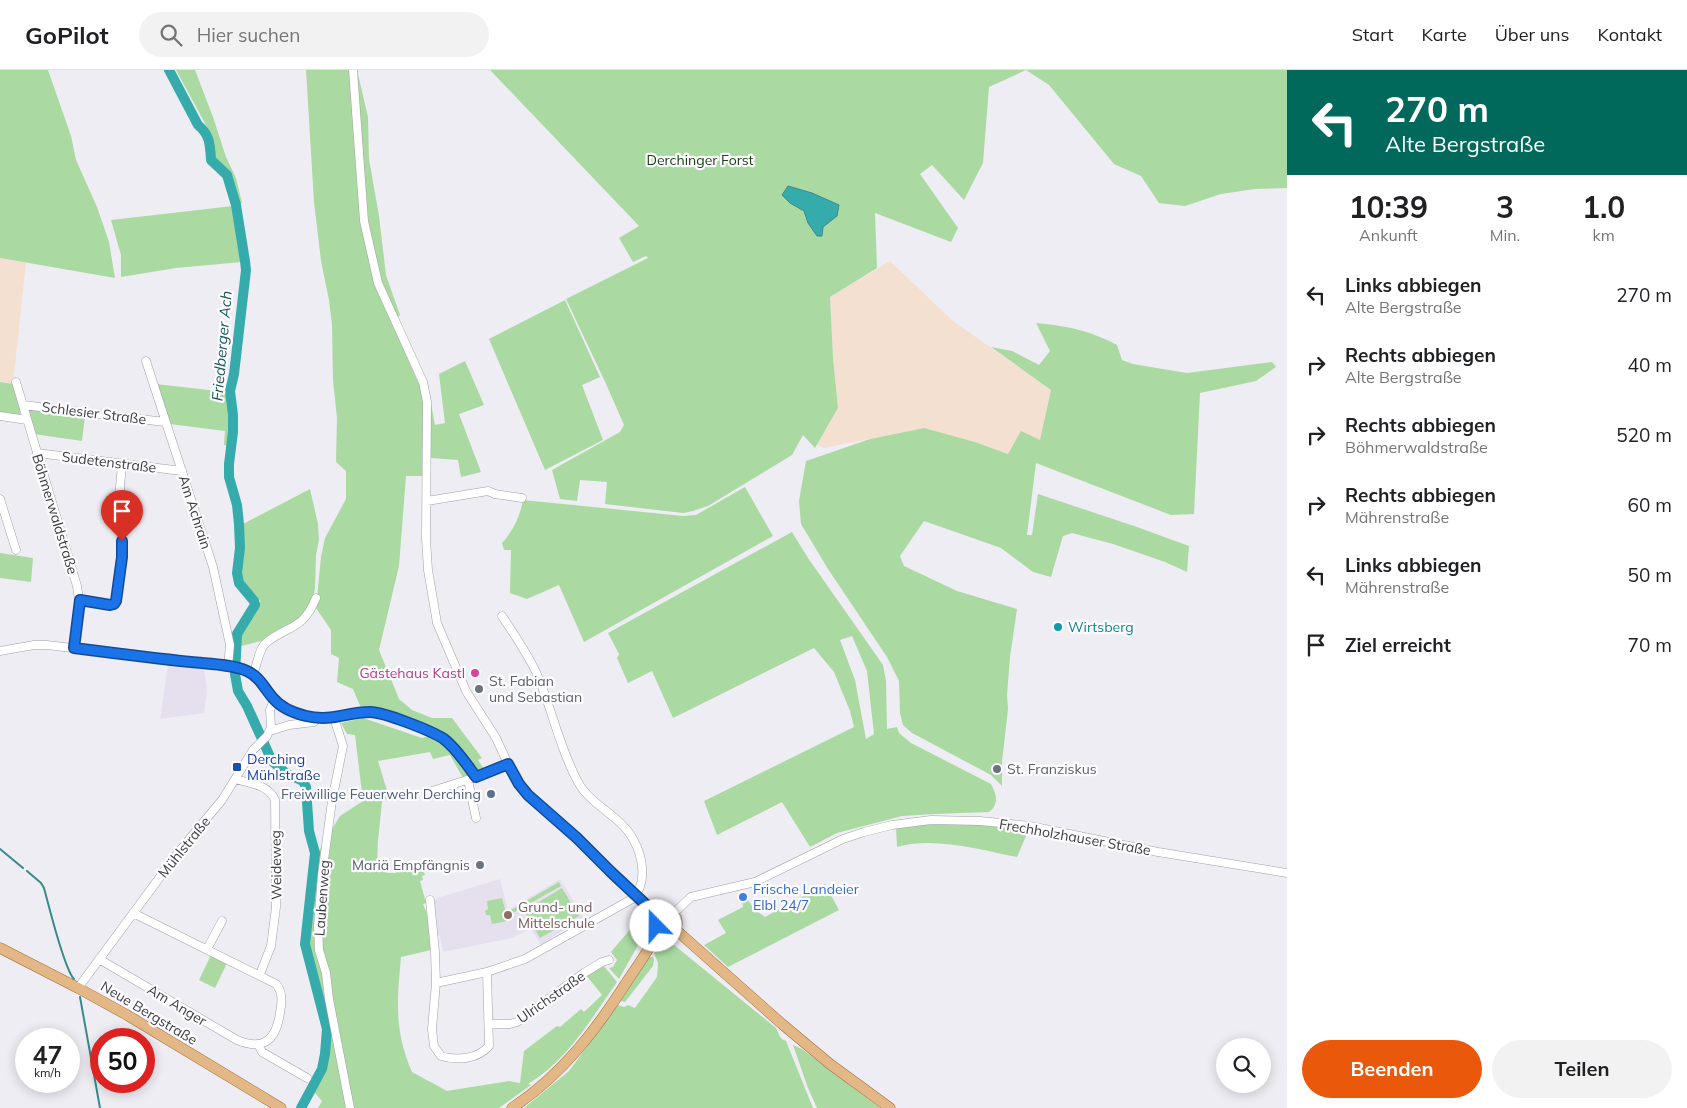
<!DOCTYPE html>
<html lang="de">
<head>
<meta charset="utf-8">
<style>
  body { margin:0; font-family:Mulish,sans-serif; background:#f2f2f2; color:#202124; height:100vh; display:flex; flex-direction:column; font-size:19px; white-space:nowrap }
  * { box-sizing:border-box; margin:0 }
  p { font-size:16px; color:#757577 }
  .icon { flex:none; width:28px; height:28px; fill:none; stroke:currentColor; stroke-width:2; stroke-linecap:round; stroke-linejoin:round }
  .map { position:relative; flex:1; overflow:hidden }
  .side { display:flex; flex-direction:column; background:#fff; width:400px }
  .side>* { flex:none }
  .hud { background:#00695c; color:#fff; overflow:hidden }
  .tools { position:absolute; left:1216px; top:968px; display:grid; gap:10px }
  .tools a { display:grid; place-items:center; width:55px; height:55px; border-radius:50%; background:#fff; box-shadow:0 2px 12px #0003; font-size:25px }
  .speed { position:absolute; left:15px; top:958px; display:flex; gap:10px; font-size:25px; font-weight:700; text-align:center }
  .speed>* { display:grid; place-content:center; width:65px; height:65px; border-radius:50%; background:#fff; box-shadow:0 2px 12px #0003; line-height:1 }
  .speed small { font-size:12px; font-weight:400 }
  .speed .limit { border:8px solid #d22; background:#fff; color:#111 }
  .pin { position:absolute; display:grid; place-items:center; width:42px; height:42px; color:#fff; margin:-51px -21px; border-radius:50% 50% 50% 0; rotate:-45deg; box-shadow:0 0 5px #0007 }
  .pin .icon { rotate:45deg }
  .me { position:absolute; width:55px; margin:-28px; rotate:338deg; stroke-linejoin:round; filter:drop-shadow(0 0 4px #0008) }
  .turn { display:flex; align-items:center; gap:18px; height:105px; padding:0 15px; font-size:22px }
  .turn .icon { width:65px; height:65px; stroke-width:2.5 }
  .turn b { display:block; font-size:35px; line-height:42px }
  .eta { display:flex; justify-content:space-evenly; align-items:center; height:85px; text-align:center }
  .eta b { font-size:30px; font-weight:700; line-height:35px }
  .action { display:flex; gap:10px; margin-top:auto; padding:10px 15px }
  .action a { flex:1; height:58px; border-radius:30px; background:#ea580c; color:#fff; font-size:20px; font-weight:700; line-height:58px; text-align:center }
  .action a+a { background:#f2f2f2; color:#202124 }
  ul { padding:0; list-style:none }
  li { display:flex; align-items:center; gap:15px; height:70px; padding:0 15px }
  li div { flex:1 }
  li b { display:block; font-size:19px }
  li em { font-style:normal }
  header { display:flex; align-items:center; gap:30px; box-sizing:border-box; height:70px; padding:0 25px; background:#fff; border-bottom:1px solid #e0e0e0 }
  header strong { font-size:24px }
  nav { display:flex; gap:28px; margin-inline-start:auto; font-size:18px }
  .search { width:350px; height:45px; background:#f2f2f2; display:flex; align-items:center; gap:12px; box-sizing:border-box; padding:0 18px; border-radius:28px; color:#757577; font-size:19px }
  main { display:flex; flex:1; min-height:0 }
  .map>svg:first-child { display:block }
  .built { fill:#e6e0ee }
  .industrial { fill:#f4e0d1 }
  .green { fill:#aad9a1; fill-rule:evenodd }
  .water { fill:#36abab; stroke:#388a8b }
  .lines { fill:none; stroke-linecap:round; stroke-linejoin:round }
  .stream { stroke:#388a8b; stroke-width:2 }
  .river { stroke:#36abab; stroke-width:10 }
  .minor-casing { stroke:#a19fa5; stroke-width:9 }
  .major-casing { stroke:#9e6d39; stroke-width:11 }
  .minor { stroke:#fff; stroke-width:8 }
  .major { stroke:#e4b886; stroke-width:10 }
  .route-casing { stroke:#114b97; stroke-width:12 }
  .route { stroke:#1a73e8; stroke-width:9 }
  .culture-dot { fill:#0f9aa8; stroke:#fcfbff; stroke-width:2 }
  .hotel-dot { fill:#d1479c; stroke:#fcfbff; stroke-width:2 }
  .worship-dot { fill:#6b7280; stroke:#fcfbff; stroke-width:2 }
  .transit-dot { fill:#1a4fb4; stroke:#fcfbff; stroke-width:2 }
  .service-dot { fill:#5c6f8a; stroke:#fcfbff; stroke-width:2 }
  .shop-dot { fill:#3f7fe0; stroke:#fcfbff; stroke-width:2 }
  .education-dot { fill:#8d6e63; stroke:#fcfbff; stroke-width:2 }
  .labels { text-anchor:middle; stroke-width:4.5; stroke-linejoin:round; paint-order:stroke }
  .park-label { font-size:14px; fill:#18430f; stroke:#fcfbff }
  .street-label { font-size:14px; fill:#3d3c3f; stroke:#fcfbff }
  .culture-label { font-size:14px; fill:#0d838f; stroke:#fcfbff; text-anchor:start }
  .hotel-label { font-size:14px; fill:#b23c85; stroke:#fcfbff; text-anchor:end }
  .worship-label { font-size:14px; fill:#5b616d; stroke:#fcfbff; text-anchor:start }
  .transit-label { font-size:14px; fill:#164399; stroke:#fcfbff; text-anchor:start }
  .service-label { font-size:14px; fill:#4e5e75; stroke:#fcfbff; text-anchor:end }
  .shop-label { font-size:14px; fill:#366cbe; stroke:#fcfbff; text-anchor:start }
  .education-label { font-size:14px; fill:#785e54; stroke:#fcfbff; text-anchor:start }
  .water-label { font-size:15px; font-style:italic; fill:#165657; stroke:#fcfbff }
</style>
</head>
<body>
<header>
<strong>GoPilot</strong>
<div class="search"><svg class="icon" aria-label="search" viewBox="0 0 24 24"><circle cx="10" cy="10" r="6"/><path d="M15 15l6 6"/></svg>Hier suchen</div>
<nav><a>Start</a><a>Karte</a><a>Über uns</a><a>Kontakt</a></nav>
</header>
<main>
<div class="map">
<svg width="1287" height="1038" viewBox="0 0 1287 1038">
  <rect width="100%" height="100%" fill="#efedf4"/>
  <path class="built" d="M168,595l36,3 3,22 -3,23 -44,6z
    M500,809l8,31 52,-31 25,40 -11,4 -33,22 -10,-16 -19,9 -69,14 -3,-16 -3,-1 -5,-30 5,-7z"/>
  <path class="industrial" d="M0,188l26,5 -13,121 -13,-2z
    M890,191l63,60 98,69 -11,51 -32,13 -33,-12 -52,-14 -99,20 -7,-3 21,-37 -5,-50 -3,-61z"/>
  <path class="green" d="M0,0h48l23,66 5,24 21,47 12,35 6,36 -115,-20z
    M176,0h19l18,47 13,40 10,21 6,25 -3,1 -9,-30 -17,-15v-21z
    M306,0h51l11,47 1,42 10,57 7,59 14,40 -8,8 26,59 11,11 6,32 10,-2 -6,-49 26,-13 19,44 -25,9 22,58 -20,5 -3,-17 -27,-2 -8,6 -1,12h-16l-7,90 -20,84 20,49 13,11 20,8h20l30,40 -4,2 6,9 -5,2 -35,-38 -71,-26 -12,1 -8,-19 -16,-7 2,-24 -8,-4v-24l-15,-22 5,-51 4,-19 21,-39v-28l-10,-9 1,-44 -4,-38 -1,-55 -3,-25 -8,-39 -7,-59z
    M490,0h797v118l-32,1 -34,5 -36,12 -26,-3 -18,-27 -27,-12 -65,-79 -23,-15 -37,17 -6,76 -19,37 -32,-35 -12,9 38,54 -7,14 -76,-29 2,55 -47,29 3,61 5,50 -23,40 -12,-13 -11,20 -84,51 -15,5 -10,2 -78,-9 2,-22 -27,-2 -3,21 -17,-2 -8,-29 68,-38 4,-7 -17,-39 -41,-87 82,-41 -2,-2 -13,6 -14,-24 20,-12zM788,116l24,7 27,12 -2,11 -14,11 -1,9h-5l-9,-13 -4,-12z
    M233,136l9,56 -66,6 -55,9v-22l-10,-35z
    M565,230l35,77 -18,8 21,55 -58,30 -56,-131z
    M1036,253c30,3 53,7 81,22l5,15 11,4 54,9 85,-11 4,5 -20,14 -56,12 -6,121 -23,1 -135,-52 -9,72h5l6,-41 99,33 52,19 -2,26 -22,-10 -52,-18 -41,-11 -9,3 -12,41 -18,-5 -32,-24 -77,-27 -24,35 4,10 53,25 60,18 -7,48 -3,38 1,14 -6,53v24l-11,-11 -79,-42 -9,-8 -3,-12 -1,-32 -12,-24 -59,-88 -27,-45 -2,-23 7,-40 64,-22 54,-11 51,14 33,12 13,-23 19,9 11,-50 -60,-43 21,4 27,14 11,-14z
    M0,312l13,2 8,27 -1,3 -2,1 -18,-1z
    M156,314l70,8 3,22 -1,32 -4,-1 1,-14 -55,-7z
    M32,340l53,6 -3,25 -48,-7 -6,-20 1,-3z
    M745,417l28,49 -189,106 -25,-57 -32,14 -17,-6 1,-43h-7l-2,-7c11,-12 18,-26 21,-43l160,16 13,-1z
    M310,419l8,35 1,16 -3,15 -1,33 -4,19 -16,16 -30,17 -32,8 2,-15 16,-25v-6h10l-20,-21 -2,-11 3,-20 -1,-25z
    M792,462l16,26 75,107 3,16 1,48 10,-2 2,6 12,10 80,41c6,11 8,20 -2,28l-55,2 -32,2 -65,17 -27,14 -28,-45 -65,33 -13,-34 150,-74 -4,-16 -16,-39 -20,-24 -141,70 -21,-47 -24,12 -11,-25 2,-4 -11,-21zM852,566l15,35 7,63 -8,5 -11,-59 -15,-40z
    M0,483l33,5 -2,24 -31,-4z
    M363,648l59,20 8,-2c18,9 27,23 38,40l-5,2 -13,-23 -17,4 -3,-7 -52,9 11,36 -7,5 -4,38 -1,25 11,8h8v-8l25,-1 4,11 -3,1 1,4 -3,1 6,22 -3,1 4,10 4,36 -30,7c-4,44 -7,73 11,115l35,19 62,-10 11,2 4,-32 33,-25 3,1 21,-18 3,3 18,-17 -16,-20 17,-10 14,17c-26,37 -49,78 -89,102l3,1 -32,23h-181l4,-7 -8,-9 8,-14 4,-10 4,-41 -22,-84 6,-84 26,-43 23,-15 -8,-66 -8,-1 -6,-11z
    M951,753l28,1 50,5 -12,28c-35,-7 -85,-21 -120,-10l-1,-20z
    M559,812l2,4 -55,31 1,4 -15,3 -2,-9h-4l-1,-4 3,-2 -1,-8 15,-3 4,15z
    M825,814l14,26 -111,57 -24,-22 22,-12 -8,-13 25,-13 -1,-7 4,-3 8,12 11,8z
    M562,818l17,28 -39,22 -16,-27z
    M644,843l4,10 -1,6 -28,50 -10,-11 4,-1 4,-7 -6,-8z
    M660,874l14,1 102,83c3,5 3,11 10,13l27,67h-289l45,-37 49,-66 6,2 4,-2 7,3 22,-31 1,-14 -4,-10z
    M211,885l16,8 -12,25 -16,-8z
    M649,887h4l1,3 -1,6 -28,36 -4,-1z
    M793,975l9,4 78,59h-63l-9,-20z"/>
  <path class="water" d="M788,116l24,7 27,12 -2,11 -14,11 -1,9h-5l-9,-13 -4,-12 -14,-8 -8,-8z"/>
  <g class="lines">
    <path class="stream" d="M0,779l23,19
      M27,801l14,12 3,5c5,18 20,81 30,91
      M80,927l20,111"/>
    <path class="river" d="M169,0l29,55c12,10 12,19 13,35l16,15 9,30 9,56 1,9 -12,104 -4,17 3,24v17l-4,32v13l8,28 2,19 1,24 -3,25 2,10 15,18 1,4 -18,29 -2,40 3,17 9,15 25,55 15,13 16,7 3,6 3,44 6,22 -10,91 22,85 -2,25 -3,15 -21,39"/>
    <g class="minor-casing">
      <path id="minor" d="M353,0l11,151 14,62 45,99 4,20 -1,137 2,31 9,53 29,68 30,47 12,26 14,24 14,15 41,35 34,35 47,43
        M146,291l67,206 17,78 -2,22
        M16,312l61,204 2,14 -5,48
        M23,335l142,17
        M0,346l27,4
        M37,383l145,18
        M0,429l16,51
        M427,431l61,-10 7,3 27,4
        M79,530l31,5 4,-1 2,-3 6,-44 -2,-70 2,-23
        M0,581l34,-6h13l191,23c29,8 29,34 56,44 13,4 27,7 41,6 11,-2 22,-6 34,-6 10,0 20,5 29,8 15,5 33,10 46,19 12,9 23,25 32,38
        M253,604c5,-10 5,-25 14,-32 22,-17 36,-12 49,-44
        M334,648l9,28 -11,55 -10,74 -4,51 1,24 7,23 3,26 21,109
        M270,661l19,-6 25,-3 3,-4
        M235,709c15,4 34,6 40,21l1,107 -5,39 -11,28
        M468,710l8,38
        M426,723l50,-16 32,-13
        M430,830l5,52 1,31 -4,46 2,17 7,10c16,5 37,3 48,-10l-2,-74
        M673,844l18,-17 64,-15 88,-43 21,-7 28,-7 39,-5 49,1 50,5 128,26 129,21
        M207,879l15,-28
        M99,889l138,81c27,11 39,0 43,-27 2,-11 3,-21 -4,-29l-143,-71
        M436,913l51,-11 38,-13 107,-60c16,-15 11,-43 1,-60 -12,-23 -43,-34 -55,-57 -19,-35 -26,-74 -42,-110 -9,-19 -22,-38 -34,-56
        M78,918l99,-134 45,-54 31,-50 14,-14 4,-9 -1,-17 4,-10
        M489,954h21l7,-2 67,-49 18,-11 7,-2
        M258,974l4,8 45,26"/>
    </g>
    <g class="major-casing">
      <path id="major" d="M655 853a11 11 0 1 1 22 0a11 11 0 1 1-22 0Z
        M675,859l107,95 48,40 60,44
        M0,878l78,40 49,27 154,93
        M512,1038c51,-34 84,-78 116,-128 11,-16 22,-32 31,-49"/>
    </g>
    <use href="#minor" class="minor"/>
    <use href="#major" class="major"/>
  </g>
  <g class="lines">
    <g class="route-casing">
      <path id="route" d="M122,471v16l-6,44 -2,3 -4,1 -30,-5 -6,48c39,5 78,10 117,14 18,2 40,2 56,9 13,6 17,17 26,27 8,10 21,15 33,18 26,6 40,-4 64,-4 14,0 62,19 74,27 13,10 23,26 32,38l32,-13 11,20 9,11 49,43 34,34 47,44 -2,5v5"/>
    </g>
    <use href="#route" class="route"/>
  </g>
  <circle class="culture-dot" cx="1058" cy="557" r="5"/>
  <circle class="hotel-dot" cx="475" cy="603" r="5"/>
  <g class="worship-dot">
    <circle cx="479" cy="619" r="5"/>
    <circle cx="997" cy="699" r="5"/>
    <circle cx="480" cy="795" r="5"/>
  </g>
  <rect class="transit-dot" x="232" y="692" width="10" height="10" rx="2.5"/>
  <circle class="service-dot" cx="491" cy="724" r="5"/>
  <circle class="shop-dot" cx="743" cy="827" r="5"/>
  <circle class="education-dot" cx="508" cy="845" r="5"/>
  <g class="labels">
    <g class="park-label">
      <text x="700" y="95">Derchinger Forst</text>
    </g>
    <g class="street-label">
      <text transform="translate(94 343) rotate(7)" y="5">Schlesier Straße</text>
      <text transform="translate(109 392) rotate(7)" y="5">Sudetenstraße</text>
      <text transform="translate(195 442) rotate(72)" y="5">Am Achrain</text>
      <text transform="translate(55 444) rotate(73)" y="5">Böhmerwaldstraße</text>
      <text transform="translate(1075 767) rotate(10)" y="5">Frechholzhauser Straße</text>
      <text transform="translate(184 777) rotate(-51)" y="5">Mühlstraße</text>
      <text transform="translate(276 795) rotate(-91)" y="5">Weideweg</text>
      <text transform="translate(322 828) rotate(-86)" y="5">Laubenweg</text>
      <text transform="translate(551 927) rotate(-35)" y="5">Ulrichstraße</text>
      <text transform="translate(177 935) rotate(31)" y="5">Am Anger</text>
      <text transform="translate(149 943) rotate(31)" y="5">Neue Bergstraße</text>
    </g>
    <g class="culture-label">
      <text x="1068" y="562">Wirtsberg</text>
    </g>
    <g class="hotel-label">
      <text x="465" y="608">Gästehaus Kastl</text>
    </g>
    <g class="worship-label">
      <text x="489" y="616">St. Fabian<tspan x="489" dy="16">und Sebastian</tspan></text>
      <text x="1007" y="704">St. Franziskus</text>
      <text x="470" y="800" text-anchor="end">Mariä Empfängnis</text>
    </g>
    <g class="transit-label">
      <text x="247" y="694">Derching<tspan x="247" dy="16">Mühlstraße</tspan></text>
    </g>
    <g class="service-label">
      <text x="481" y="729">Freiwillige Feuerwehr Derching</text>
    </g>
    <g class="shop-label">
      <text x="753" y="824">Frische Landeier<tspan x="753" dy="16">Elbl 24/7</tspan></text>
    </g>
    <g class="education-label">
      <text x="518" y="842">Grund- und<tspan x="518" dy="16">Mittelschule</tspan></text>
    </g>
    <g class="water-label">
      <text transform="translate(222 276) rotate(-85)" y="5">Friedberger Ach</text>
    </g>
  </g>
</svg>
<div class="tools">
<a><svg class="icon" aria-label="search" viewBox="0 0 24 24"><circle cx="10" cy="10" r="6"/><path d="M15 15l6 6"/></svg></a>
</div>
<div class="speed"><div>47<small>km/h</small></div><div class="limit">50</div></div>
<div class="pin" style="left:122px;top:471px;background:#d93025"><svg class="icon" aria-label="arrive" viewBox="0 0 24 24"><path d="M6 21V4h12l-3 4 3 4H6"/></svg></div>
<svg class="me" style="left:656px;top:856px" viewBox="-20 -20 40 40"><circle r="19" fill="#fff"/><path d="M0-13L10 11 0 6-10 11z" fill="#1a73e8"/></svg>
</div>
<section class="side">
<div class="hud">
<div class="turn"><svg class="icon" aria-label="left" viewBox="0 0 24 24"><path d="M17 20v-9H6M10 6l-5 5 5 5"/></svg><div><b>270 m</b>Alte Bergstraße</div></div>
</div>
<div class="eta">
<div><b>10:39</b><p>Ankunft</p></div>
<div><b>3</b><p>Min.</p></div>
<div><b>1.0</b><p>km</p></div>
</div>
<ul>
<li><svg class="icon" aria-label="left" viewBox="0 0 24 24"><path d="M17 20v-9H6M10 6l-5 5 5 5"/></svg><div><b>Links abbiegen</b><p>Alte Bergstraße</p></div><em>270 m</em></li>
<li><svg class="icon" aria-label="right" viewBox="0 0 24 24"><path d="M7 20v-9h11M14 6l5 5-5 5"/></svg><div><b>Rechts abbiegen</b><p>Alte Bergstraße</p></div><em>40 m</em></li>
<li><svg class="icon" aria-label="right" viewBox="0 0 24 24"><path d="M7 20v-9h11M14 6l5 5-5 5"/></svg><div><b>Rechts abbiegen</b><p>Böhmerwaldstraße</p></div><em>520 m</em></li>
<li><svg class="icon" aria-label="right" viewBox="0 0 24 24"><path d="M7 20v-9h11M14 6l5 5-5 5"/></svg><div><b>Rechts abbiegen</b><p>Mährenstraße</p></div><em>60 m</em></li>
<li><svg class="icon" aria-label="left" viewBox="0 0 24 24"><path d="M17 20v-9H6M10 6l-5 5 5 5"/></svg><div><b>Links abbiegen</b><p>Mährenstraße</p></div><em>50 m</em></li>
<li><svg class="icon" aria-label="arrive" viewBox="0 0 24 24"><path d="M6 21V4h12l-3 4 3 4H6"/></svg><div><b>Ziel erreicht</b></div><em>70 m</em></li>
</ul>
<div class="action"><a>Beenden</a><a>Teilen</a></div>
</section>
</main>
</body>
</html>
